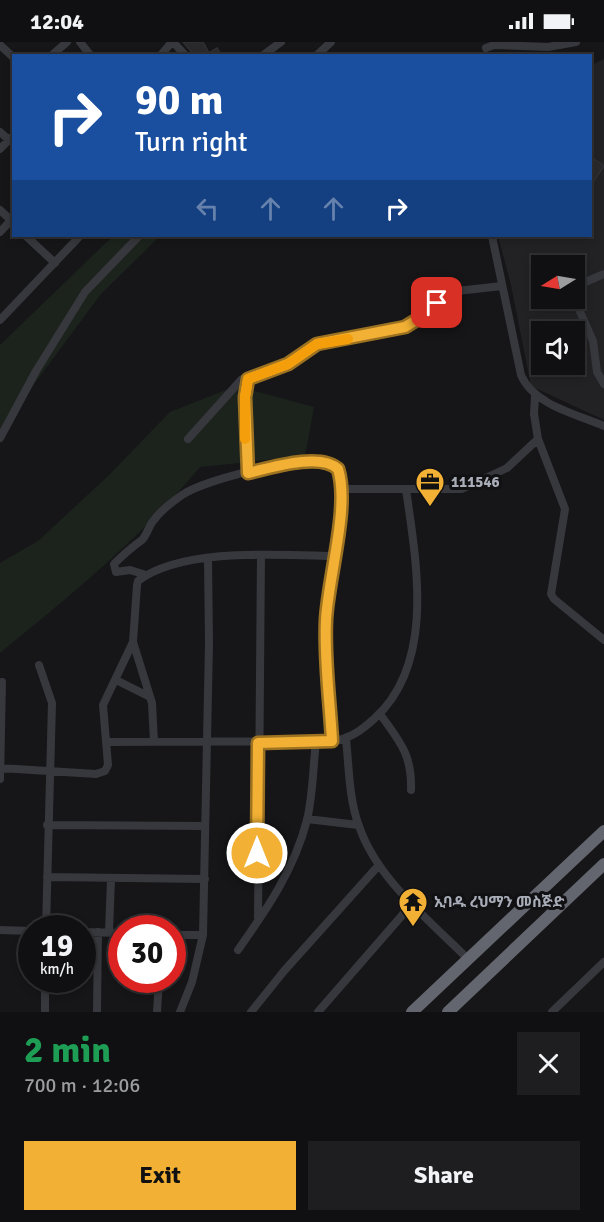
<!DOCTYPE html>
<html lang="en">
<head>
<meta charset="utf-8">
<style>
  body { margin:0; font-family:Signika,"Noto Sans Ethiopic",sans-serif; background:#1e1e20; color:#f1f3f6; height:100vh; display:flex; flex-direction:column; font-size:22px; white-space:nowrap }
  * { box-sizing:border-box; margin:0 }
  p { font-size:20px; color:#9c9d9f }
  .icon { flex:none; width:33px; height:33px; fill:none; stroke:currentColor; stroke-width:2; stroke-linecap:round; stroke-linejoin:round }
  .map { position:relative; height:970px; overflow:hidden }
  .details { display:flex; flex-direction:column; background:#101012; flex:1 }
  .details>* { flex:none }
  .hud { position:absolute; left:12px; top:12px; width:580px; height:183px; border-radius:0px; box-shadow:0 3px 9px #0003,0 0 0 2px #303032; background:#1a4fa0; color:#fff; overflow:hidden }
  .needle { width:39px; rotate:259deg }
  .fabs { position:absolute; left:531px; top:213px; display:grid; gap:12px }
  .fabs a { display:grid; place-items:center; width:54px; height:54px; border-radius:0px; background:#101012; box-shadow:0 3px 9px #0003,0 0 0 2px #303032; font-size:30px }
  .speed { position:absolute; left:18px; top:873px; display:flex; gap:12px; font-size:30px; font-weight:700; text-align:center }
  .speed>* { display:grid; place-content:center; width:78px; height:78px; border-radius:50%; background:#101012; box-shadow:0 3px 9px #0003,0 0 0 2px #303032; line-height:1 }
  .speed small { font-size:15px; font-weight:400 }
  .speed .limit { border:9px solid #d22; background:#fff; color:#111 }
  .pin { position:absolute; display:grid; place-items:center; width:51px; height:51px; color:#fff; margin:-26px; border-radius:12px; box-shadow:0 3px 9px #0006 }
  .me { position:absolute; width:66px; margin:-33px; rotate:0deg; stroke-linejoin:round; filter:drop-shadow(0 0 4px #0008) }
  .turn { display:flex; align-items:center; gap:21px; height:126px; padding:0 24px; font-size:27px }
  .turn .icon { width:78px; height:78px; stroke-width:2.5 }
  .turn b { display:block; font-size:42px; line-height:51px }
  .lanes { display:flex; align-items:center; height:57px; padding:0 24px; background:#0003; justify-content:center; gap:30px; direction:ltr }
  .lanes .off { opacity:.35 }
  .round { display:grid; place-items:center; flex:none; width:63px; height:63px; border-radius:0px; background:#1e1e20 }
  .overview { display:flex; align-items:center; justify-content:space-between; height:102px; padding:0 24px }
  h1 { font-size:36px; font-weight:700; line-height:45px; color:#1e9e55 }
  .action { display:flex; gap:12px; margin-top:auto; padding:12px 24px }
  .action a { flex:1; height:69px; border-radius:0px; background:#f2b134; color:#111; font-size:24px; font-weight:700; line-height:69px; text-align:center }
  .action a+a { background:#1e1e20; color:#f1f3f6 }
  .status { display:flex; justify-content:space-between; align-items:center; height:42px; padding:0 30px; background:#101012; direction:ltr }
  .status svg { height:16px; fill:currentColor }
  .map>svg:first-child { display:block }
  .built { fill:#222225; fill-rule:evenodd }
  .green { fill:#1c231d }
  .building { fill:#29292c; stroke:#303034; stroke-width:1.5 }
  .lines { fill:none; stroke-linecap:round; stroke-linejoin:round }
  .minor { stroke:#37383d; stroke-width:8 }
  .highway { stroke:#63666e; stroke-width:12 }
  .route-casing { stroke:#9d7322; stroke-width:15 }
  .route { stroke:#f2b134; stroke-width:10 }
  .slow { stroke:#f59e0b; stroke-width:10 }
  .labels { text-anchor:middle; stroke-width:6; stroke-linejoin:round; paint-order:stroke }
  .poi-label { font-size:15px; font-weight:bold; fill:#a8adb8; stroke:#111113; text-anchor:start }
</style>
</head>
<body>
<div class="status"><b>12:04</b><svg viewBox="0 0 49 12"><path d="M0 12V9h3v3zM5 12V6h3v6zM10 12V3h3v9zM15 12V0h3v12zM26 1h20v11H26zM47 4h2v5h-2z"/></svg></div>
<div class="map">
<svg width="604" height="970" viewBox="0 0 604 970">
  <rect width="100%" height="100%" fill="#161618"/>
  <path class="built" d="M604,17v361l-73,-34 -20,-101 -13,-49h93v-171zM542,224h32v32h-32zM542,290h32v32h-32z"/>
  <path class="green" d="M113,194h47l-59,58 -101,136v-85z
    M236,344l78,21 -9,49 -105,11c-58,70 -130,129 -200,186v-90l38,-22 70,-65 62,-64z"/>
  <path class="building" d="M183,0h20l6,11 8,-5 5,8h-27z
    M591,115l13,9 -13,19z"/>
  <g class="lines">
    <path class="minor" d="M80,0l11,14
      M173,0l13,14
      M0,3l14,13
      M486,6l8,-3 54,2 28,-5
      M51,14l16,-14
      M160,14l12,-14
      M262,14l19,-14
      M316,14l15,-14
      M0,90l9,8
      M0,107l14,-14
      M0,168l13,12
      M0,190l14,-15
      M26,194l29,27
      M492,194l29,139c13,30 55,39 83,51
      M574,245l30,-13
      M574,256l19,43 4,31 7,12
      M0,278l80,-84
      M247,337l-2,18 3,76
      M535,354l-1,18 4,25 27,70 -14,85 3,5 50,41
      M0,396l36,-67 49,-79 54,-56
      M188,397l54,-60 46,-15 29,-20 88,-17 21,-13 19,-18 12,-5 45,-5
      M341,447h121l45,-21 31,-29
      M146,533l-16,-5 -14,2 -2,-8c9,-9 18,-17 28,-24 5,-5 7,-15 12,-20 7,-10 18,-18 28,-25 23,-16 127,-42 152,-29 16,14 1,88 -3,108 -11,54 -2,112 1,167
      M133,600l19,61 2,39
      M39,623l13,38 -6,225
      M116,638l32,16
      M380,672c20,28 32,40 31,76
      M346,697c3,28 3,61 13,87 18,53 69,93 108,132
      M106,700l226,-1c18,-2 30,-11 43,-23 61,-56 41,-157 31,-229
      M0,726l96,6 9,-3 3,-6 -5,-60 30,-63 4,-57 1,-4c45,-34 144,-26 198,-25
      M0,737l2,-97
      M307,777l51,6
      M47,783l158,1
      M47,835l158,2
      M258,876l3,-363
      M0,888l32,1
      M82,890l40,1
      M109,890l2,-53
      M172,893h31
      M238,908c29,-41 56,-80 69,-130 6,-25 6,-53 9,-79
      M45,970v-32
      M97,970l1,-80
      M157,970l2,-32
      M180,970l12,-30 11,-47 6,-292 -1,-84
      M251,970l33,-41 95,-106
      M318,970l94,-108
      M552,970l52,-50"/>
    <path class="highway" d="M412,970l192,-181
      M448,970l156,-148"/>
  </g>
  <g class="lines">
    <g class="route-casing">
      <path id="route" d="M257,811l1,-110 74,-2c-2,-40 -8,-81 -6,-121 2,-42 24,-113 12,-151 -18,-17 -68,-1 -90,4l-3,-76 3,-18 40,-15 29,-20 88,-17 21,-13 11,-11"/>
    </g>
    <use href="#route" class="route"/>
    <path class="slow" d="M245,397v-42l3,-18 40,-15 29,-20 31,-5"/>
  </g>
  <defs>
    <g id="office-pin" transform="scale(1.5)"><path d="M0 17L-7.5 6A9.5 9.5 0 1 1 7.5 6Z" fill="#f2b134" stroke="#111113"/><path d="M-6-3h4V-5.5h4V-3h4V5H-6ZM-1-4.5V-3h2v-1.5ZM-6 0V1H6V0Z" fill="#111"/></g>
    <g id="temple-pin" transform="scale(1.5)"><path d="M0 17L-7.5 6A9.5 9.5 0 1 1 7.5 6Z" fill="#f2b134" stroke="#111113"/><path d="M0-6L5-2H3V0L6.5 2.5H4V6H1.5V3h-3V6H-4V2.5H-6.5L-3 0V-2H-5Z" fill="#111"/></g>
  </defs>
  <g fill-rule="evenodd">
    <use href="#office-pin" x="430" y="440"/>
    <use href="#temple-pin" x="413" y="860"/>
  </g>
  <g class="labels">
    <g class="poi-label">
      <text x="451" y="445">111546</text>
      <text x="434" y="865">ኢባዱ ረህማን መስጅድ</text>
    </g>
  </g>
</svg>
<div class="fabs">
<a><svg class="needle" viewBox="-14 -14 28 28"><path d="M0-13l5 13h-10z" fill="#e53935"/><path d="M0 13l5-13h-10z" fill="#9c9d9f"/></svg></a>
<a><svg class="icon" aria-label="sound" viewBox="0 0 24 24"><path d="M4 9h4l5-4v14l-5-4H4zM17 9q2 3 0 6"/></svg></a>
</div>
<div class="speed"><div>19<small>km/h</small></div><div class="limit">30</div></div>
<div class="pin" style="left:437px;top:261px;background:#d93025"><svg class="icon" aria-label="arrive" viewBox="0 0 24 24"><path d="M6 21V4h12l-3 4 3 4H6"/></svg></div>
<svg class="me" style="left:257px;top:811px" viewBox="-20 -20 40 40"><circle r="17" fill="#f2b134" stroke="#fff" stroke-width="3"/><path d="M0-11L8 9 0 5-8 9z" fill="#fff"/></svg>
<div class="hud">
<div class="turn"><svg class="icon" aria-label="right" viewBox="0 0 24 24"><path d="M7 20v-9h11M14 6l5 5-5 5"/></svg><div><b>90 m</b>Turn right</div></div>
<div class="lanes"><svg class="icon off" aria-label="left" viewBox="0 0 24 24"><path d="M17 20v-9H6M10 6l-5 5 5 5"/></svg><svg class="icon off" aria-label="ahead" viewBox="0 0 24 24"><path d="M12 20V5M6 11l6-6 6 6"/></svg><svg class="icon off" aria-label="ahead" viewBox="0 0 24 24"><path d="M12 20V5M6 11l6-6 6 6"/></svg><svg class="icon" aria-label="right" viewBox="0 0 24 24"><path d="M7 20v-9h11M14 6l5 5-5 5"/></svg></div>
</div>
</div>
<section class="details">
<div class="overview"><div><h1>2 min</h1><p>700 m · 12:06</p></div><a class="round"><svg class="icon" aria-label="close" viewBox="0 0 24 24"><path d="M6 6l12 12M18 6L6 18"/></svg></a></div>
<div class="action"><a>Exit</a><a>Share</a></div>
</section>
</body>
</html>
